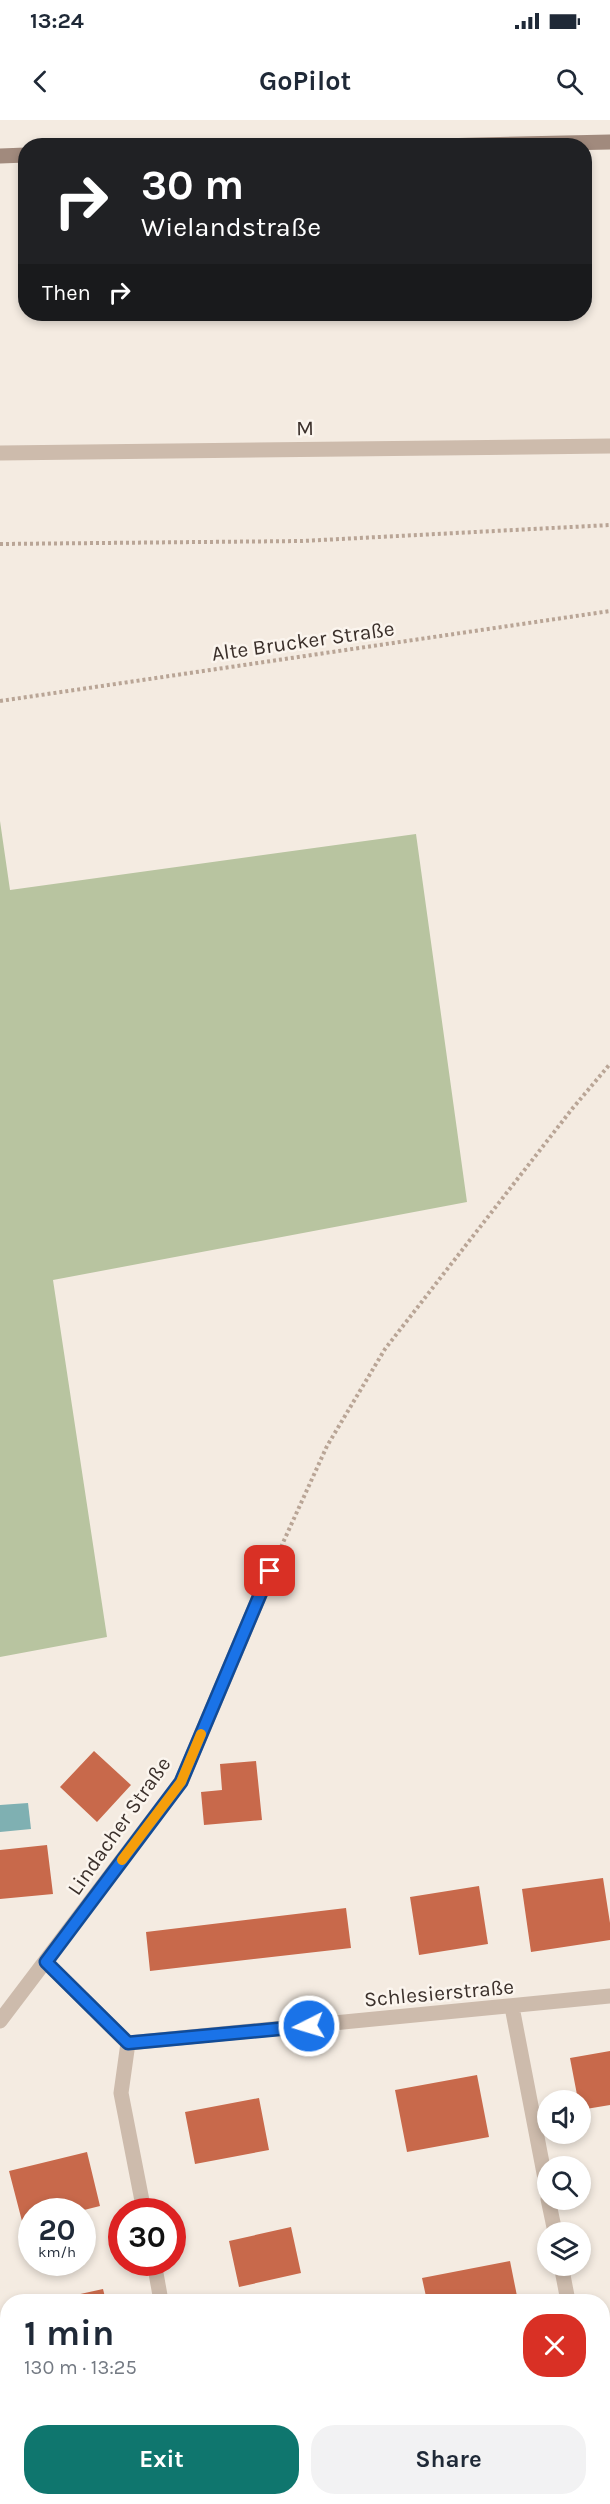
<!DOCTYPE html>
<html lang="en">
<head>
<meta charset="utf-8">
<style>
  body { margin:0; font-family:Karla,sans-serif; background:#f2f2f3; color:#1f2937; height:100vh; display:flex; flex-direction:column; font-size:22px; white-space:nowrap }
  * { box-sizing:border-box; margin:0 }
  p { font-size:20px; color:#747a83 }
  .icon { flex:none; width:33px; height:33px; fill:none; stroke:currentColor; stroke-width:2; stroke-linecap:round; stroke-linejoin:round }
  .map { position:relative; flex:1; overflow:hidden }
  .panel { position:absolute; left:0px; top:2174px; width:610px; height:212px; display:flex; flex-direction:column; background:#fff; border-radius:24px 24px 0 0; box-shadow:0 3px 9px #0003 }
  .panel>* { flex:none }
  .top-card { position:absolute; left:18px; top:18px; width:574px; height:183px; border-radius:24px; box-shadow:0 3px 9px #0003; background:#202124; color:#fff; overflow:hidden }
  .controls { position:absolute; left:537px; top:1970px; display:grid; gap:12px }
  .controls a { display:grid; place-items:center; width:54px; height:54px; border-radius:50%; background:#fff; box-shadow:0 3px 9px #0003; font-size:30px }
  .speed { position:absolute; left:18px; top:2078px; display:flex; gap:12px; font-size:30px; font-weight:700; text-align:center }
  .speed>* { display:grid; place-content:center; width:78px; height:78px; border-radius:50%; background:#fff; box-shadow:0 3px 9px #0003; line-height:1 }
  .speed small { font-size:15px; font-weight:400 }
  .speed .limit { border:9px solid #d22; background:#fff; color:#111 }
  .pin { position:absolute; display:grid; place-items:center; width:51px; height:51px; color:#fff; margin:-26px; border-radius:12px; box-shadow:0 3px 9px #0006 }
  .me { position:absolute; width:66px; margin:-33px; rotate:265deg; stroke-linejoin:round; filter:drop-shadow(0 0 4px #0008) }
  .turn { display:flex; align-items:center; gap:21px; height:126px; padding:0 24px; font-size:27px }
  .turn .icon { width:78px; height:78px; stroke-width:2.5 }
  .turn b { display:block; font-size:42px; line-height:51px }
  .then { display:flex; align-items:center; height:57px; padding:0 24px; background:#0003; gap:12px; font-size:22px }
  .round { display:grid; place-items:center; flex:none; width:63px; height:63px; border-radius:24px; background:#f2f2f3 }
  .head { display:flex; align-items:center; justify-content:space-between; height:102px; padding:0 24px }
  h1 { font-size:36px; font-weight:700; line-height:45px }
  .button { display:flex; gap:12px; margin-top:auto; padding:12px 24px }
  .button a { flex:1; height:69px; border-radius:24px; background:#0f766e; color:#fff; font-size:24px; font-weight:700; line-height:69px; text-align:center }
  .button a+a { background:#f2f2f3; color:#1f2937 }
  .status { display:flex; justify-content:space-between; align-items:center; height:42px; padding:0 30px; background:#fff; direction:ltr }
  .status svg { height:16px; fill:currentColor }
  header { display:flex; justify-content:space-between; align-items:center; height:78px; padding:0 24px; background:#fff; font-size:27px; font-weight:700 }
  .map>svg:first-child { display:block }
  .green { fill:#b8c4a0 }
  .water { fill:#7fb0b2 }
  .building { fill:#c8694b }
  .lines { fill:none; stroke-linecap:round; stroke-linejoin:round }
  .path { stroke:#b9a596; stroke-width:4; stroke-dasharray:3 3; stroke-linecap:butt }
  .lane { stroke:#cdbbac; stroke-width:15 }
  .street { stroke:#cdbbac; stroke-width:15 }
  .secondary { stroke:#a18a7d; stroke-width:15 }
  .route-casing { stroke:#114b97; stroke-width:15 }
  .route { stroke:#1a73e8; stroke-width:10 }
  .slow { stroke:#f59e0b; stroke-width:10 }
  .labels { text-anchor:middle; stroke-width:5; stroke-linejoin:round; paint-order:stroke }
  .street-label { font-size:21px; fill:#3b302b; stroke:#fbf5ee }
</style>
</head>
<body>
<div class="status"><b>13:24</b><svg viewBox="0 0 49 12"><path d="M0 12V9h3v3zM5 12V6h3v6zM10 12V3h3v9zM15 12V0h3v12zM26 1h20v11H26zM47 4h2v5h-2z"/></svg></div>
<header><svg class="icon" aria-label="back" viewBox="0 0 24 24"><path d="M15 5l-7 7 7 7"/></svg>GoPilot<svg class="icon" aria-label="search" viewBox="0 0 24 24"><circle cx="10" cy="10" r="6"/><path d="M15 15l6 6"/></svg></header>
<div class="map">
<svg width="610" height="2384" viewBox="0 0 610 2384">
  <rect width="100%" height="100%" fill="#f4ebe1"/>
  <path class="green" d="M0,701l10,69 406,-56 51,368 -414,78 54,357 -107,20z"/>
  <path class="water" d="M28,1683l3,26 -31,3v-27z"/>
  <path class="building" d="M94,1631l37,34 -34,37 -37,-35z
    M256,1641l6,59 -58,5 -3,-33 21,-2 -2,-26z
    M47,1725l6,49 -53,5v-49z
    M603,1758l7,45v17l-79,12 -9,-63z
    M479,1766l9,58 -69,11 -9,-58z
    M346,1788l5,40 -201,23 -4,-39z
    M610,1931v54l-30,5v-10h-2l-8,-42z
    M477,1955l12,62 -82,15 -12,-62z
    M259,1978l10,52 -74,14 -10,-52z
    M87,2032l13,54 -20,5h-48v12l-9,2 -14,-54z
    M291,2107l10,46 -62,14 -10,-46z
    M510,2141l8,40h-91l-5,-23z
    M103,2169l3,12h-53v-1z
    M38,2378l2,6h-30v-1z
    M120,2378h27l1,6h-53z
    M278,2378h112l1,6h-112z
    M459,2378h101l1,4 -15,2h-86z"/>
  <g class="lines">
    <path class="path" d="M0,424l302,-3 308,-16
      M0,581l610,-90
      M281,1427l46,-101 58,-97 187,-240 38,-45"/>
    <path class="lane" d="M0,333l610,-7"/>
    <path class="street" d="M46,1842l82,81 -7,50 23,118
      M512,1887l36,187
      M0,1901l181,-239 89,-211
      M128,1923l482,-47
      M548,2079l7,33
      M154,2142l7,39
      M561,2145l7,36
      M603,2367l3,17
      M200,2378l1,6"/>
    <path class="secondary" d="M438,26l172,-4
      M0,36l26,-1"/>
  </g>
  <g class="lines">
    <g class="route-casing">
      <path id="route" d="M270,1451l-89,211 -135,180 82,81 181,-17"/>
    </g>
    <use href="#route" class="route"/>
    <path class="slow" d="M122,1740l59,-78 20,-48"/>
  </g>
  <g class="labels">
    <g class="street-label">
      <text transform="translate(305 308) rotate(-1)" y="7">M</text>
      <text transform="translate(303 521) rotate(-8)" y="7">Alte Brucker Straße</text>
      <text transform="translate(119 1706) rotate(-55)" y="7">Lindacher Straße</text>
      <text transform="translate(439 1873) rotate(-5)" y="7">Schlesierstraße</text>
    </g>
  </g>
</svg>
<div class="controls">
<a><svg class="icon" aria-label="sound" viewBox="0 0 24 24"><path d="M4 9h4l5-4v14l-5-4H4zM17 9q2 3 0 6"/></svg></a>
<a><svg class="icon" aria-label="search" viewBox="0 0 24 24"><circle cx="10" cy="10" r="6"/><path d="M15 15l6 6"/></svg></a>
<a><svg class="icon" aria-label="layers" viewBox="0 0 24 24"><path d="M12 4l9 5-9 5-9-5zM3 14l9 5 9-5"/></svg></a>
</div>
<div class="speed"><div>20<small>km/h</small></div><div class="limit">30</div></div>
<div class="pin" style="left:270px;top:1451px;background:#d93025"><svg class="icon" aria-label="arrive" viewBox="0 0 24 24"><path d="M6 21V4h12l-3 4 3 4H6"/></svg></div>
<svg class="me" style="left:309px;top:1906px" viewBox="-20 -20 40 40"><circle r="17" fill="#1a73e8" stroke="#fff" stroke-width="3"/><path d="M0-11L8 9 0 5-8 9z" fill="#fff"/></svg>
<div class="top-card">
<div class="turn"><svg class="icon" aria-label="right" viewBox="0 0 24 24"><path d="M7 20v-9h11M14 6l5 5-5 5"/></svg><div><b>30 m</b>Wielandstraße</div></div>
<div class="then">Then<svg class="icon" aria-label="right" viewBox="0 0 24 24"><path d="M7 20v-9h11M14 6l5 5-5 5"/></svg></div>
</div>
<section class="panel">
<div class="head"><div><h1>1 min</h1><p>130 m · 13:25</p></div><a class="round" style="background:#d93025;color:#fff"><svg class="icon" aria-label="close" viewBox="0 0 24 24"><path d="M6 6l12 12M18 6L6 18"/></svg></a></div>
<div class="button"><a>Exit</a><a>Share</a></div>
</section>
</div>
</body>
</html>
